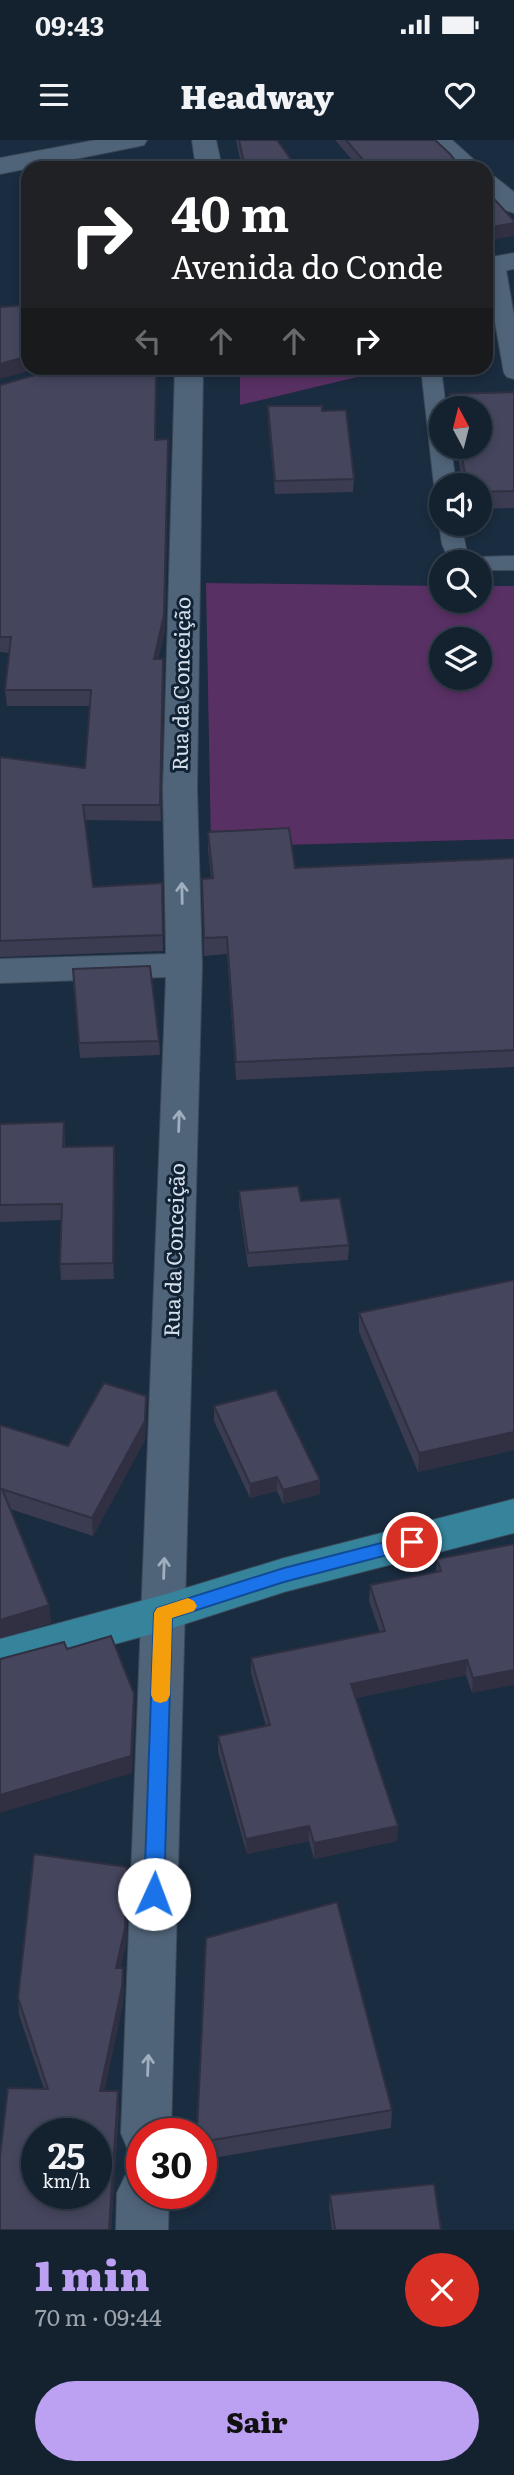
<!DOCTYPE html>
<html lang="pt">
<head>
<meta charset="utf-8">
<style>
  body { margin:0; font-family:Literata,serif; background:#1d2937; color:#f1f3f6; height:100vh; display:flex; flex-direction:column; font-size:26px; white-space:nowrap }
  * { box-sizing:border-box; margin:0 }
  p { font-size:23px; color:#9da3aa }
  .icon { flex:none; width:38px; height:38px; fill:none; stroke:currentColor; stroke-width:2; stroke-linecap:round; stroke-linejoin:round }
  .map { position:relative; height:2090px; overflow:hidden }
  .drawer { display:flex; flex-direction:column; background:#14212f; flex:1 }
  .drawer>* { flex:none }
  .top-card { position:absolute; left:21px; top:21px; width:472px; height:214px; border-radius:21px; box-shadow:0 4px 10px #0003,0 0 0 2px #333e4b; background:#202124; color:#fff; overflow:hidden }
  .needle { width:46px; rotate:353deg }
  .buttons { position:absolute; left:429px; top:256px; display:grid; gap:14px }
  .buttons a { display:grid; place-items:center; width:63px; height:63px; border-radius:50%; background:#14212f; box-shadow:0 4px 10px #0003,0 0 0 2px #333e4b; font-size:35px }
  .speed { position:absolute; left:21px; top:1978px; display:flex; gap:14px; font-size:35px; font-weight:700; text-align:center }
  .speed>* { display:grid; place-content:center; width:91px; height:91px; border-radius:50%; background:#14212f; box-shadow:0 4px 10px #0003,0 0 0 2px #333e4b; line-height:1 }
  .speed small { font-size:18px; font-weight:400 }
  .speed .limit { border:10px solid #d22; background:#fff; color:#111 }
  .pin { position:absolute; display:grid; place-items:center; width:60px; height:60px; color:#fff; margin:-30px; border:4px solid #fff; border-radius:50%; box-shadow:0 2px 7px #0007 }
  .me { position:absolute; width:77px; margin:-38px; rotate:2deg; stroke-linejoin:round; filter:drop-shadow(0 0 5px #0008) }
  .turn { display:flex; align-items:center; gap:24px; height:147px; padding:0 35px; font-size:32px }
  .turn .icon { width:91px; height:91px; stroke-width:2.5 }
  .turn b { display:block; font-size:49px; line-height:60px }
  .lanes { display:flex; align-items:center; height:66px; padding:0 35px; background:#0003; justify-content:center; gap:35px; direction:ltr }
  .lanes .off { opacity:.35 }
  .round { display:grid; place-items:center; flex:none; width:74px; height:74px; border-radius:37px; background:#1d2937 }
  .summary { display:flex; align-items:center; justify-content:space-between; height:119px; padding:0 35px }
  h1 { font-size:42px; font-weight:800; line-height:52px; color:#bca0f2 }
  .primary-button { display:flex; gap:14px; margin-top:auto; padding:14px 35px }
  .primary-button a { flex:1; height:80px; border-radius:42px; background:#bca0f2; color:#111; font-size:28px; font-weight:800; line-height:80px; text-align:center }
  .status { display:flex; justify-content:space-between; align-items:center; height:49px; padding:0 35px; background:#14212f; direction:ltr }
  .status svg { height:19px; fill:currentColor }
  header { display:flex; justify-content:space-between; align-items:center; height:91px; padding:0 35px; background:#14212f; font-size:32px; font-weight:800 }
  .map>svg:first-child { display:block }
  .green { fill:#593064; fill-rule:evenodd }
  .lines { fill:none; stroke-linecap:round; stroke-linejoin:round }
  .lane-casing { stroke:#3b4959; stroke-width:2 }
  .street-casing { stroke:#3b4959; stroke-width:2 }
  .primary-casing { stroke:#3b4959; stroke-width:2 }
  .lane { fill:#506479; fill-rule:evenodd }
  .street { fill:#506479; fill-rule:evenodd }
  .primary { fill:#36849c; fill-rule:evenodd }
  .wall { fill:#3b3b51 }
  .shaded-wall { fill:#303042 }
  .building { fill:#45455e; stroke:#303042; stroke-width:2; fill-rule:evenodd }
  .oneway { stroke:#a0afbf }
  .route { fill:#1a73e8; stroke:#114b97; stroke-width:2 }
  .slow { fill:#f59e0b }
  .labels { text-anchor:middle; stroke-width:6; stroke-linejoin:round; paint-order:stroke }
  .street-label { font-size:21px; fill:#d6e1ed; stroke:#112234 }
</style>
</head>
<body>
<div class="status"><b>09:43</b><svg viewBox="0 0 49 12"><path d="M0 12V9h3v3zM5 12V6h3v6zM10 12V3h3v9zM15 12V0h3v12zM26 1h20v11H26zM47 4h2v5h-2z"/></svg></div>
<header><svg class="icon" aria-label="menu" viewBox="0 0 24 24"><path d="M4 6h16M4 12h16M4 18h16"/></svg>Headway<svg class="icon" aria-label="heart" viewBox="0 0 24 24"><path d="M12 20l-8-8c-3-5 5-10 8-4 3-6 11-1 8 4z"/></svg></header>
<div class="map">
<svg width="514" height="2090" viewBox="0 0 514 2090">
  <rect width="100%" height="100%" fill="#1a2c3f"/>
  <path class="green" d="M240,228h137l1,4 -138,33z
    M206,443l235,3v14h39v-14h34v253l-303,8zM441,499h39v38h-39z"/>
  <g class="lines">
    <g class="lane-casing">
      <path id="lane" d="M495,118l10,6 9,52v63l-7,-2 -3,-4 -18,-102v-9z
        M421,228h20l5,40h-5v38h10l5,39h-15v5l-7,-5z
        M441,380v3h20l6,30 12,4 35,-1v14h-34v-8h-30l-8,-18 -3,-21z"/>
    </g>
    <g class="street-casing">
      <path id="street" d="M96,0h51l-3,5 -9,2 -135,27v-16z
        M192,0h24l6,28h-26z
        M425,0h27l31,28h-28z
        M486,35l9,2 19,15v21l-9,-3 -19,-15z
        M514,113v16l-28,5v-16z
        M175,228h28l-6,421 5,176 -31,1168h-29v22l-14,-5 -7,-17 45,-1156 -166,6v-24l166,-5 -3,-165z
        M142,2029v24h27l-1,37h-52l1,-37 8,-17z"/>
    </g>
    <g class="primary-casing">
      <path id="primary" d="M514,1359v34l-230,59 -121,39 -163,44v-36l163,-44 121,-37z"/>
    </g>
    <use href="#lane" class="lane"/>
    <use href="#street" class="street"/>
    <use href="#primary" class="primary"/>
  </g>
  <path class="wall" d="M236,0h41l20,28h-55z
    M335,0h100l26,28h-102z
    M0,245l156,55 12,-1 -3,192 -7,28 6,16 -3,146 -76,-1 8,67 69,-4 1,68 -163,6v-200l85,11 5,-62h-83l-2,-16 4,-37 -9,-1z
    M514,252v116l-34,1v-24h-17l-7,-39h24v-38h-31l1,-14z
    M268,266l54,5 32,68 -1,13 -78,2 -7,-74z
    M208,692l87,36 219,-10v209l-278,13 -9,-126 -23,2 -2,-77 9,-1 -3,-29z
    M73,843l86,58 1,14 -80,3z
    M64,982l1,25 49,-1v133l-53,1 -1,-16 1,-44 -61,2v-98z
    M239,1051l62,10 48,44 -1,15 -100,7 -9,-62z
    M514,1140v170l-96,22 -59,-140v-19z
    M214,1266l106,88 -37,10 -6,-13 -27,7 -36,-77z
    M146,1274l-1,26 -52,96 -83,-27 39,96 2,18 -51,15v-213l68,21z
    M514,1404l-42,149 -6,-18 -110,23 42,128 -1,15 -83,18 -5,-18 -62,13 -29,-102v-16l48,-10 -15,-53v-15l129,-25 -11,-32 1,-16 66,-13 1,-13z
    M127,1727l1,17 -2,61 -6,23 4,18 -1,18 -19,87 15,17 -8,122h-111l44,-141 -25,-74 -1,-17z
    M392,1970l-1,18 -190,32v-27z
    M330,2055l111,35h-109l-3,-23z"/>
  <path class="shaded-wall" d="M514,83v13l-28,5v-13z
    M28,216v12h13l-41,11v-15z
    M168,299l-3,192 -11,44v-16z
    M163,519l1,16 -3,146 -1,-16z
    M114,1006l1,16 -1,117 -1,-16z
    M146,1256l-1,44 -52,96 -1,-18z
    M514,1292v18l-96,22 1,-19z
    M277,1337v14l-27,7v-14z
    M320,1340v14l-37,10v-14z
    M49,1465l2,18 -51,15v-18z
    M467,1520l-1,15 -115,24v-15z
    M514,1530v15l-42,8 1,-15z
    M134,1554l1,18 -3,61 -132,40v-18z
    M309,1686v15l-62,13 -1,-15z
    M398,1686l-1,15 -83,18v-16z
    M127,1727l1,17 -2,61 -9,40 -1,-17z
    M123,1828l1,18 -1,18 -22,103 -1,-16z
    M118,1951l1,17 -8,122h-2z"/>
  <path class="building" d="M239,0h38l20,28h-52z
    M346,0h89l15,14 11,14h-91z
    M486,50l28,31v2l-28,5z
    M28,165v51l-28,8v-58l1,1z
    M60,228h6l5,4 85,-1 -1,69 13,-1 -4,176 -10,44h9l-3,146h-77l10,82 69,-4 1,52 -163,6v-184l85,11 6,-78h-86l6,-53h-11v-252z
    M514,252v99l-34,1v-7h-13l-7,-39h20v-38h-27l-3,-14z
    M268,266h54v5l24,-1 8,69 -79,2z
    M289,688l6,40 219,-10v192l-278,12 -9,-125 -23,1 -2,-59 11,-1 -5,-46z
    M150,826l9,75 -80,2 -6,-74z
    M64,982l-1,25 51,-1 -1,117 -53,1 2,-60 -62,1v-81z
    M298,1046l3,15 39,-3 9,47 -101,8 -9,-62z
    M514,1140v152l-95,21 -60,-140z
    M104,1243l42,13 -1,25 -53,97 -90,-29 47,116 -49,15v-195l68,21z
    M276,1250l44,90 -37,10 -6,-13 -27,7 -36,-78z
    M514,1404v126l-41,8 -6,-18 -116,24 47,142 -84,17 -5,-17 -63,13 -28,-103 52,-11 -19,-67 134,-27 -15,-46 71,-14 -4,-12z
    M111,1496l23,58 -3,62 -131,39v-136l64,-17 3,7z
    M34,1714l93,13 -2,61 -9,40h7l-1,19 -22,104h18l-9,139h-109v-74l8,-68 40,1 -30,-91zM37,1993h59v60h-59z
    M337,1762l55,208 -191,32v-9h-4l9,-195z
    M434,2044l7,46h-106l-5,-35z"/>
  <defs><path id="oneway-shaft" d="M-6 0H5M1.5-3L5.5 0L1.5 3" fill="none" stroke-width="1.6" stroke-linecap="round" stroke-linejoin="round" transform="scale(1.75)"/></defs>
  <g class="oneway">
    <use href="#oneway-shaft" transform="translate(182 753) rotate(-91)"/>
    <use href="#oneway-shaft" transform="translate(179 981) rotate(-88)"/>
    <use href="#oneway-shaft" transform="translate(164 1428) rotate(-88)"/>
    <use href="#oneway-shaft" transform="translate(148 1925) rotate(-88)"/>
  </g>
  <path class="route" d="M412,1395l6,2 3,5 -3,5 -134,35 -112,36 -8,276 -3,6 -7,2 -7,-2 -3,-6 10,-281 3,-5 127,-40z"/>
  <path class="slow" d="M188,1458l6,3 3,5 -3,5 -22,7 -2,77 -3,6 -7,2 -6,-2 -3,-6 3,-82 3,-5z"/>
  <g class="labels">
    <g class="street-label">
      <text transform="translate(182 544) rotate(-89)" y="7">Rua da Conceição</text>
      <text transform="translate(175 1110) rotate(-88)" y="7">Rua da Conceição</text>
    </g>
  </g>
</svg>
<div class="buttons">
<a><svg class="needle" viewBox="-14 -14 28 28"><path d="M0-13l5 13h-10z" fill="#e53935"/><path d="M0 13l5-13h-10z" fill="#9da3aa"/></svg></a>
<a><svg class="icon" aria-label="sound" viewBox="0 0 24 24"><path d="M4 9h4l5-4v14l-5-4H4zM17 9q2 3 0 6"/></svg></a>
<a><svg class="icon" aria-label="search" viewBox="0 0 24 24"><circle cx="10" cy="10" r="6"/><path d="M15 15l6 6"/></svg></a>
<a><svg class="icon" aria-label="layers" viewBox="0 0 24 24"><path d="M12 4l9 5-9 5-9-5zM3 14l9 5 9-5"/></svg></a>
</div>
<div class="speed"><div>25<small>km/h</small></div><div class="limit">30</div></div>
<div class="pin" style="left:412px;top:1402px;background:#d93025"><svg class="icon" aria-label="arrive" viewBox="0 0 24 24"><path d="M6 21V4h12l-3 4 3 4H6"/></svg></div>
<svg class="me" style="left:154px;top:1754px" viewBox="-20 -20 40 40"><circle r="19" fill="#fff"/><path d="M0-13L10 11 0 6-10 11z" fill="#1a73e8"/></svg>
<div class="top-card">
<div class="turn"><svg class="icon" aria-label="right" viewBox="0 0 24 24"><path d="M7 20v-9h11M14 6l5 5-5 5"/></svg><div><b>40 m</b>Avenida do Conde</div></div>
<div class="lanes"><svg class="icon off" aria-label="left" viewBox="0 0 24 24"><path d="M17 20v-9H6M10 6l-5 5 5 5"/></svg><svg class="icon off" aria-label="ahead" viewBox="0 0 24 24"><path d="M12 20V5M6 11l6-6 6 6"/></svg><svg class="icon off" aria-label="ahead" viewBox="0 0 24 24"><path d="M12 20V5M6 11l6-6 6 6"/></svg><svg class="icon" aria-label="right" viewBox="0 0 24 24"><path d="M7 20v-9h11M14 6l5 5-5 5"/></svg></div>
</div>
</div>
<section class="drawer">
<div class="summary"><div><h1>1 min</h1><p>70 m · 09:44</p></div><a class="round" style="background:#d93025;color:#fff"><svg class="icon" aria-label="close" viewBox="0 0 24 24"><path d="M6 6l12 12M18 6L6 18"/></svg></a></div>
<div class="primary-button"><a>Sair</a></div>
</section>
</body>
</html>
